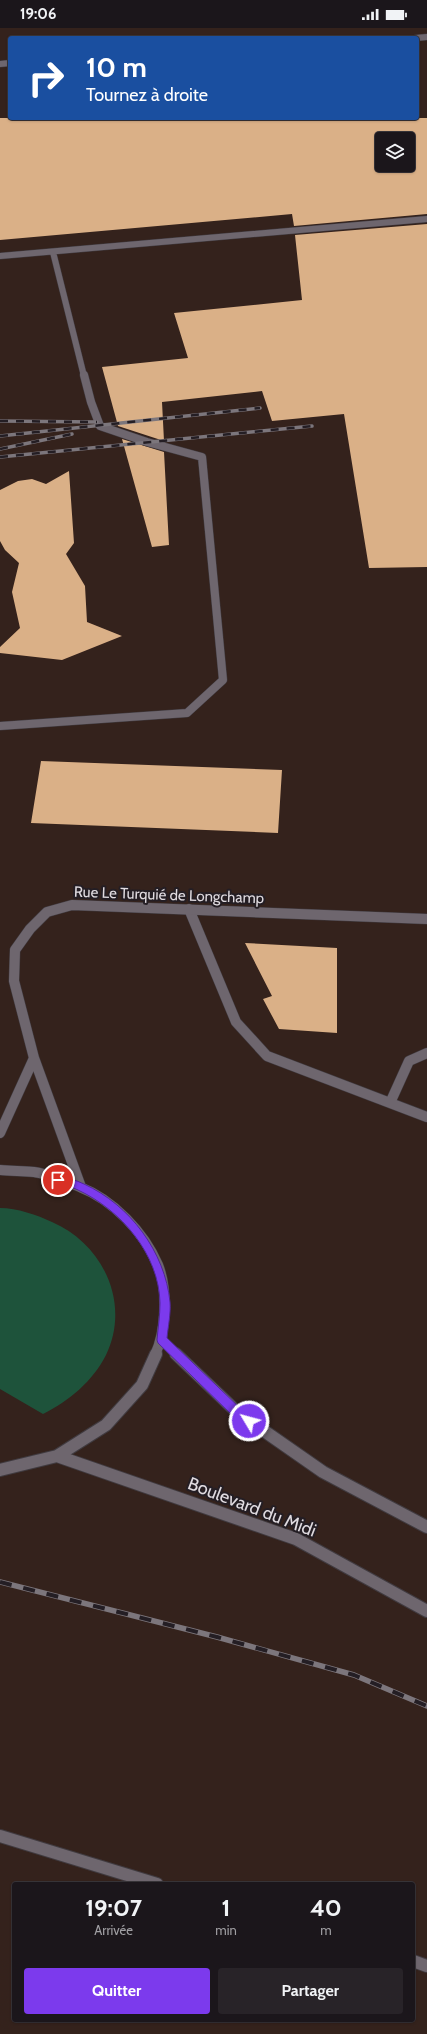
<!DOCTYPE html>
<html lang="fr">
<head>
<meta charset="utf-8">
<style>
  body { margin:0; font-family:Cabin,sans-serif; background:#282328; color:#f1f3f6; height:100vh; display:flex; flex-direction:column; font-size:15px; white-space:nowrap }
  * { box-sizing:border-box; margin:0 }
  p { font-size:13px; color:#a09fa3 }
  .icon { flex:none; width:22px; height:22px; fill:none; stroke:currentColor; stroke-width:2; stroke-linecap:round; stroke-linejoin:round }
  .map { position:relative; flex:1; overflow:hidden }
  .details { position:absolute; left:12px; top:1854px; width:403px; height:140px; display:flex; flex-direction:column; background:#1b161b; border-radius:4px; box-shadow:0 1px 3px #0004,0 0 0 1px #39353a }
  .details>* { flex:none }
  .hud { position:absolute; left:8px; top:8px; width:411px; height:84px; border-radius:4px; box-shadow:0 1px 3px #0004,0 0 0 1px #39353a; background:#1a4fa0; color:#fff; overflow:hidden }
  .tools { position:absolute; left:375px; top:104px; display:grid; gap:8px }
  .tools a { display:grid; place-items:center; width:40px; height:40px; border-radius:4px; background:#1b161b; box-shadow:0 1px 3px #0004,0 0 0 1px #39353a; font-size:20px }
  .pin { position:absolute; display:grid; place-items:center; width:34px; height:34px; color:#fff; margin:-17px; border:2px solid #fff; border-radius:50%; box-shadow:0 1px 4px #0007 }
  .me { position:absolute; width:44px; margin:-22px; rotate:307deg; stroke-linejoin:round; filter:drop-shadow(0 0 3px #0008) }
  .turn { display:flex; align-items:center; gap:14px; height:84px; padding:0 12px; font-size:18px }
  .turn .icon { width:52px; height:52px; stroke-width:2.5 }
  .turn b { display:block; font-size:28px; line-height:34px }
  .eta { display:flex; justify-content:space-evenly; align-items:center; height:68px; text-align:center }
  .eta b { font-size:24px; font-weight:700; line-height:28px }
  .action { display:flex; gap:8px; margin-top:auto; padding:8px 12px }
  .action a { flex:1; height:46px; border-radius:4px; background:#7c3aed; color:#fff; font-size:16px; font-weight:700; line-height:46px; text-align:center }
  .action a+a { background:#282328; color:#f1f3f6 }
  .status { display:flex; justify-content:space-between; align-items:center; height:28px; padding:0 20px; background:#1b161b; direction:ltr }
  .status svg { height:11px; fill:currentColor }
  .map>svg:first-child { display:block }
  .industrial { fill:#34221c; fill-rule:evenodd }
  .green { fill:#1e533b }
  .building { fill:#dab087; fill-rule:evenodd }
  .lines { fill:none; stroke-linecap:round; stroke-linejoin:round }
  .lane-far3-casing { stroke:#403b40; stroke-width:7 }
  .lane-far2-casing { stroke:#403b40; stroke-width:9 }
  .lane-far1-casing { stroke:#403b40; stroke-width:11 }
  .lane-casing { stroke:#403b40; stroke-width:14 }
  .street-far1-casing { stroke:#403b40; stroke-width:7 }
  .street-casing { stroke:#403b40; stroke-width:11 }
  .secondary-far1-casing { stroke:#403b40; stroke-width:11 }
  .secondary-casing { stroke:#403b40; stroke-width:14 }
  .lane-far3 { stroke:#6e666e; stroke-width:6 }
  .lane-far2 { stroke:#6e666e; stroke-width:8 }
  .lane-far1 { stroke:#6e666e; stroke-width:10 }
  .lane { stroke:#6e666e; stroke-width:12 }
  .street-far1 { stroke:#6e666e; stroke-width:6 }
  .street { stroke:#6e666e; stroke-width:10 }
  .secondary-far1 { stroke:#6e666e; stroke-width:10 }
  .secondary { stroke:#6e666e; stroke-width:12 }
  .rail-far1-casing { stroke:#7c767c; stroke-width:3.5 }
  .rail-casing { stroke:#7c767c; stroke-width:5.5 }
  .rail-far1 { stroke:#241e24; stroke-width:2.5; stroke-dasharray:8; stroke-linecap:butt }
  .rail { stroke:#241e24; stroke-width:4; stroke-dasharray:12; stroke-linecap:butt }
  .route { fill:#7c3aed; stroke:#51269a }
  .labels { text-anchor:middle; stroke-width:4; stroke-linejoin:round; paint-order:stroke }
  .street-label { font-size:15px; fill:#e0dbe0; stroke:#241e24 }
  .near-street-label { font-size:18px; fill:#e0dbe0; stroke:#241e24 }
</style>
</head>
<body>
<div class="status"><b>19:06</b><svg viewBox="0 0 49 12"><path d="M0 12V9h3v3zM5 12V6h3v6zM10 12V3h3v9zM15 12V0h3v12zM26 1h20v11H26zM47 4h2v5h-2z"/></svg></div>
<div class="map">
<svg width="427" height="2006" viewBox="0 0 427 2006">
  <rect width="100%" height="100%" fill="#241e24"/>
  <path class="industrial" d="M0,0h427v2006h-427zM10,10h407v80h-407zM382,111h26v26h-26zM14,1856h399v136h-399z"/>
  <path class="green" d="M0,1180c17,0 37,7 52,14 51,22 79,81 54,133 -13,26 -37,46 -63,59l-43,-25z"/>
  <path class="building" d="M0,90h427v96l-133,12 -2,-12 -292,26zM382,111h26v26h-26z
    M427,196v343l-58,1 -25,-154 -72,7 -10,-30 -100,11 2,39 -46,-15 -16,-59 86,-9 -14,-45 128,-13 -7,-65z
    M122,411l42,13 5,93 -17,2z
    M69,443l5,72 -8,11 19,32 2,36 35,14 -60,24 -62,-7v-6l20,-19 -8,-36 7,-29 -14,-13 -5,-9v-51l18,-9 14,-2 14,5z
    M41,733l241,9 -4,63 -247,-10z
    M245,915l92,5v85l-58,-4 -16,-30 9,-3z"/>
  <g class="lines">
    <g class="lane-far3-casing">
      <path id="lane-far3" d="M53,224l31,124
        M0,228l427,-37"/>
    </g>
    <g class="lane-far2-casing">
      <path id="lane-far2" d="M0,698l187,-13 36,-33 -21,-223 -55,-15 -47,-16 -9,-24 -7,-27"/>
    </g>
    <g class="lane-far1-casing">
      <path id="lane-far1" d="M189,881l47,113 31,34 160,61
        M390,1075l19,-42 18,-8"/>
    </g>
    <g class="lane-casing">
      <path id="lane" d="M0,1808l157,48
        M413,1933l14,5"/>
    </g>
    <g class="street-far1-casing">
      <path id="street-far1" d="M416,10l11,-1
        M0,36l10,-1"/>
    </g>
    <g class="street-casing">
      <path id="street" d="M0,1105l34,-75
        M81,1159l-47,-129 -20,-77 1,-31 15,-21 17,-17 25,-7 355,14"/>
    </g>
    <g class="secondary-far1-casing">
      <path id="secondary-far1" d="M0,1142c11,1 22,1 34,2 14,2 32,9 46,15 33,13 64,45 78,78 10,25 8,66 -3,90
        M162,1312l15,15"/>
    </g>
    <g class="secondary-casing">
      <path id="secondary" d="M176,1326l61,58 86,60 104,55
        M57,1428l239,83 131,72
        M0,1442l57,-14 49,-31 36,-40 14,-31"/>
    </g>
    <use href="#lane-far3" class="lane-far3"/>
    <use href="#lane-far2" class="lane-far2"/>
    <use href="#lane-far1" class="lane-far1"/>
    <use href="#lane" class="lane"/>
    <use href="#street-far1" class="street-far1"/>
    <use href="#street" class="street"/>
    <use href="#secondary-far1" class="secondary-far1"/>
    <use href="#secondary" class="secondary"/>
    <g class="rail-far1-casing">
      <path id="rail-far1" d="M0,393l97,1
        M0,408l260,-28
        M0,421l72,-15
        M0,429l312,-31"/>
    </g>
    <g class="rail-casing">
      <path id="rail" d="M0,1554l217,55 137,38 73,31"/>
    </g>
    <use href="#rail-far1" class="rail-far1"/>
    <use href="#rail" class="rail"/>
  </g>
  <path class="route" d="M58,1148c9,2 18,4 26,8 46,21 81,68 86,118 1,11 -2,25 -3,36l74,71 12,9 2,3 -2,3h-7l-13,-8 -75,-73 -1,-3c1,-12 3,-25 3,-37 -1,-49 -39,-93 -82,-113 -7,-4 -16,-5 -23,-8v-5z"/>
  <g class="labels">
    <g class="street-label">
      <text transform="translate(169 867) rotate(2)" y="5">Rue Le Turquié de Longchamp</text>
    </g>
    <g class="near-street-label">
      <text transform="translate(252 1479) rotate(21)" y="6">Boulevard du Midi</text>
    </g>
  </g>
</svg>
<div class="tools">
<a><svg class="icon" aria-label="layers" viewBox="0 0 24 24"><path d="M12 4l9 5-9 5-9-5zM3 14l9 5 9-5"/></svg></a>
</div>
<div class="pin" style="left:58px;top:1152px;background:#d93025"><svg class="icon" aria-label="arrive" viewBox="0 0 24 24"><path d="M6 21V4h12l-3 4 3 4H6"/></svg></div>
<svg class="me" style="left:249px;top:1393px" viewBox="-20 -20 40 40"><circle r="17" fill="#7c3aed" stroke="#fff" stroke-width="3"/><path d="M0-11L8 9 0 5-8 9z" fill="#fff"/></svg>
<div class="hud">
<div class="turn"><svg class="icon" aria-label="right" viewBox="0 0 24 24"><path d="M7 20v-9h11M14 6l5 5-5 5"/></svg><div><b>10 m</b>Tournez à droite</div></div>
</div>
<section class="details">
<div class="eta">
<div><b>19:07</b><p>Arrivée</p></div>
<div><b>1</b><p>min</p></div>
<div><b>40</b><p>m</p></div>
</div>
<div class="action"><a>Quitter</a><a>Partager</a></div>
</section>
</div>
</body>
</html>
